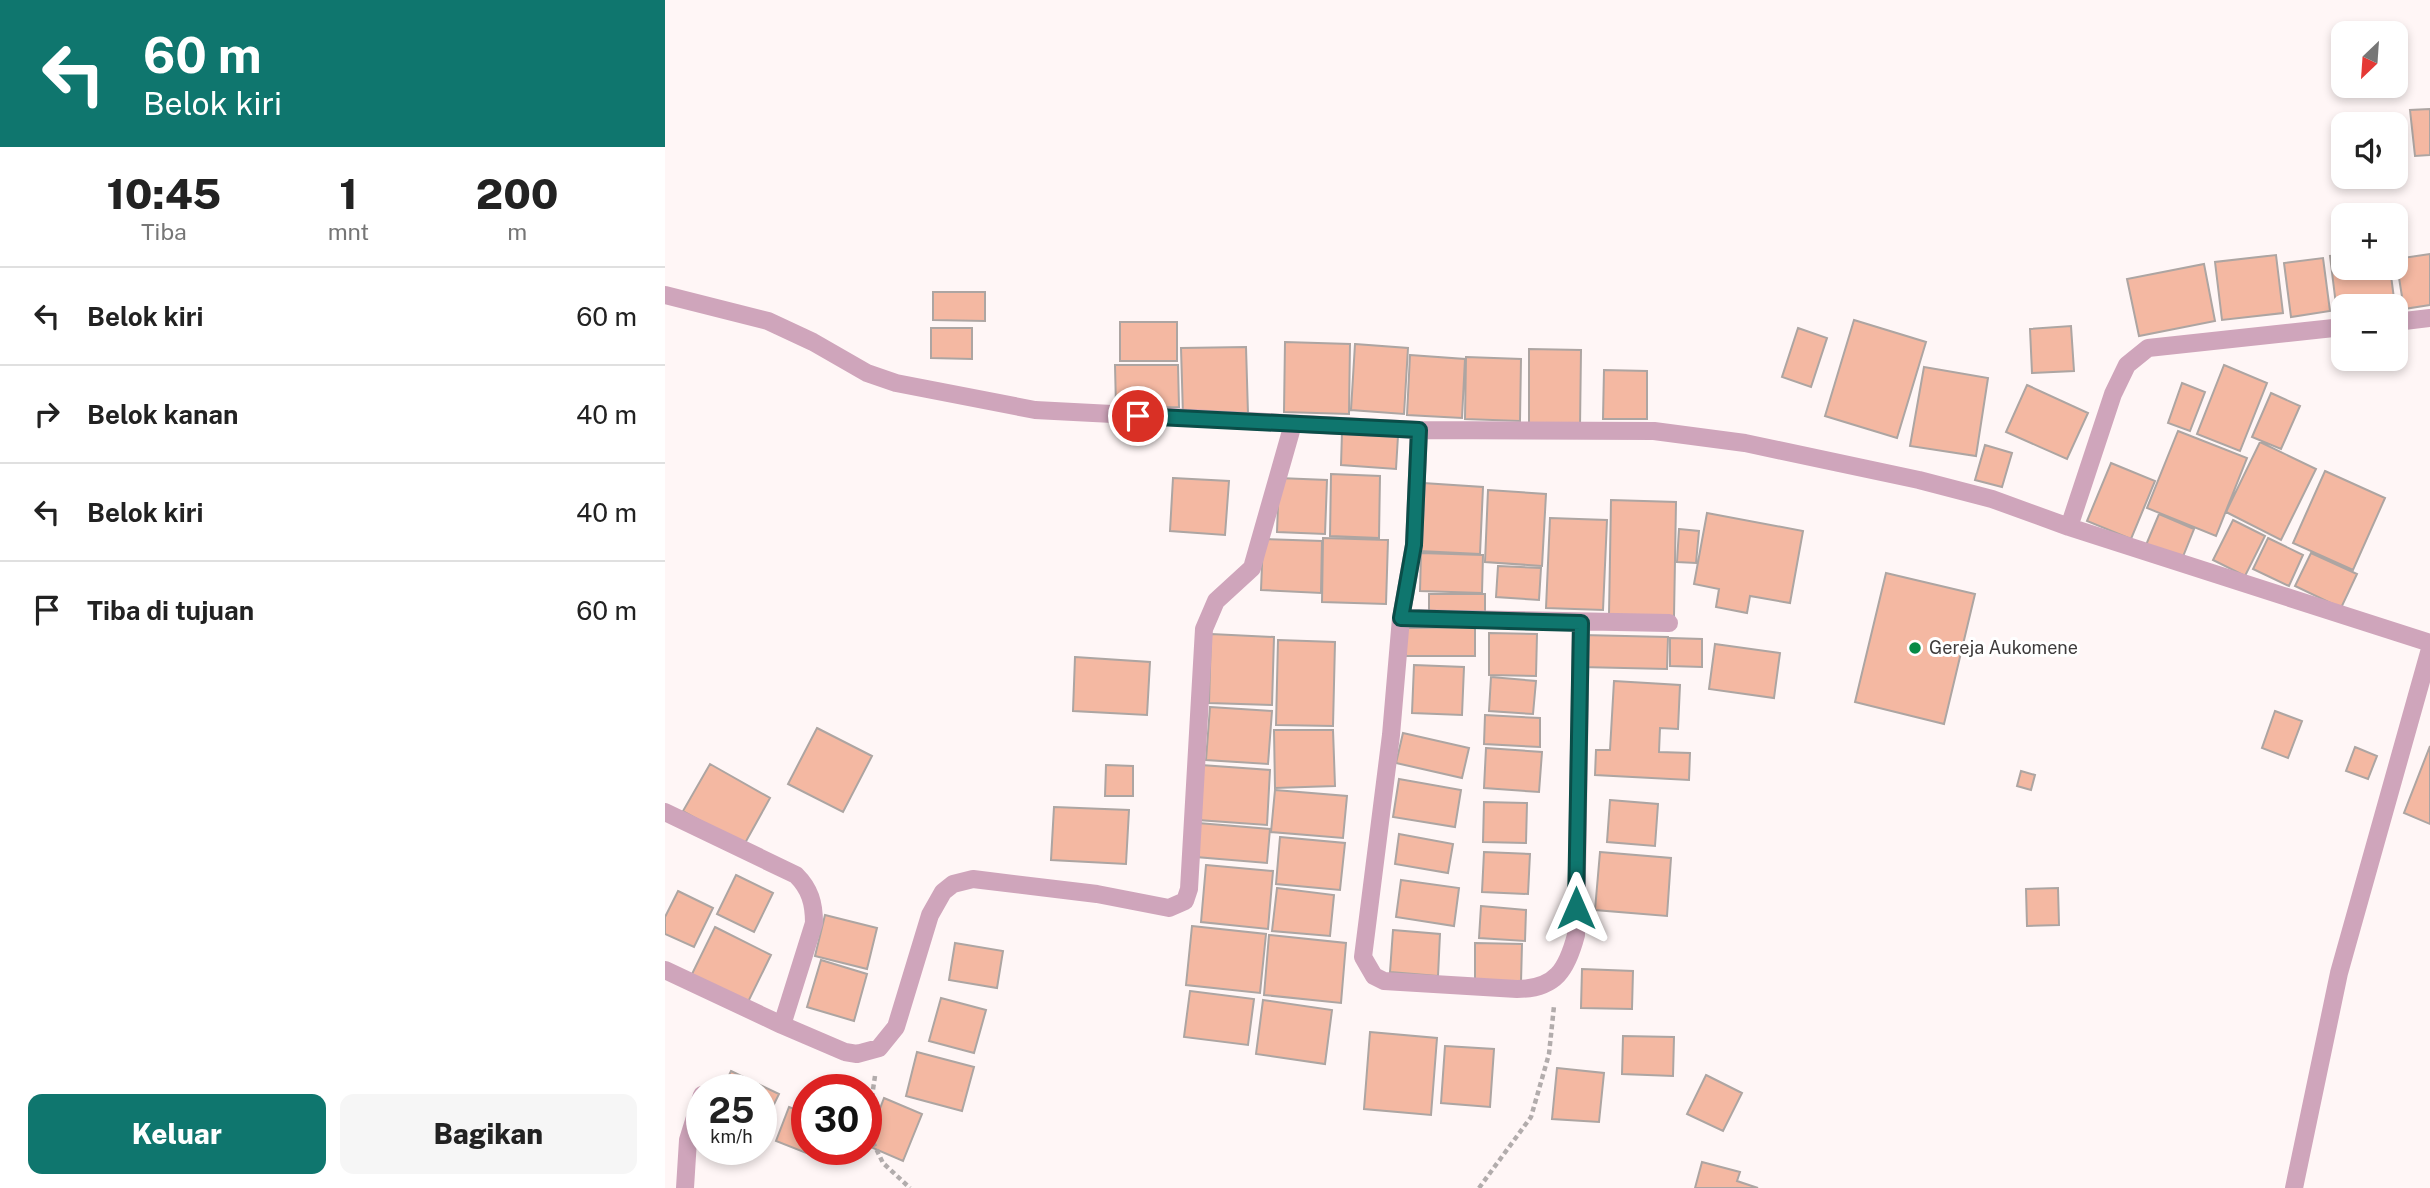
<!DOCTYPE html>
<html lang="id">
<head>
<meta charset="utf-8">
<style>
  body { margin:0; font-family:"Public Sans",sans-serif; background:#f6f6f6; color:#222; height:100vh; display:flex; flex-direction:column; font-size:26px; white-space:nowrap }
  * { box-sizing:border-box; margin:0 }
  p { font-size:23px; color:#767676 }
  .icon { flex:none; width:38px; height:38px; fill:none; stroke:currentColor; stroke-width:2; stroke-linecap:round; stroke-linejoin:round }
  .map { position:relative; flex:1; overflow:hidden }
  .sheet { display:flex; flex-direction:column; background:#fff; width:665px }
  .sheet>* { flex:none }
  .banner { background:#0f766e; color:#fff; overflow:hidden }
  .needle { width:46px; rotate:205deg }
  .fabs { position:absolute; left:1666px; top:21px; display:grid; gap:14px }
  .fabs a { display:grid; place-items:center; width:77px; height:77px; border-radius:14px; background:#fff; box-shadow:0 4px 10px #0003; font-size:35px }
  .speed { position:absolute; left:21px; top:1074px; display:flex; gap:14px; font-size:35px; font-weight:700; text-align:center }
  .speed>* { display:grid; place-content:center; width:91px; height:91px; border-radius:50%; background:#fff; box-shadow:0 4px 10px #0003; line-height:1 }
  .speed small { font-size:18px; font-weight:400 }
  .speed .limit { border:10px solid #d22; background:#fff; color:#111 }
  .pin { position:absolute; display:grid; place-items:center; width:60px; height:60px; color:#fff; margin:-30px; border:4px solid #fff; border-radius:50%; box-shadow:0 2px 7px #0007 }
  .me { position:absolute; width:77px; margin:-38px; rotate:0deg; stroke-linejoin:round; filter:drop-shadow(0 0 5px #0008) }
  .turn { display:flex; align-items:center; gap:24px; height:147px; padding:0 28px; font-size:32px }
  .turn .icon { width:91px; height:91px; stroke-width:2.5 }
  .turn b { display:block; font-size:49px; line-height:60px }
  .eta { display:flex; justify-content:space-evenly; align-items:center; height:119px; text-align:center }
  .eta b { font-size:42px; font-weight:800; line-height:49px }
  .action { display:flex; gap:14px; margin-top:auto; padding:14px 28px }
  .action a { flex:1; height:80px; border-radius:14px; background:#0f766e; color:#fff; font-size:28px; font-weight:800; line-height:80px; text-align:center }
  .action a+a { background:#f6f6f6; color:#222 }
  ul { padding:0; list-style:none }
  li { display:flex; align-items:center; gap:21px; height:98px; padding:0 28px; border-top:2px solid #e0e0e0 }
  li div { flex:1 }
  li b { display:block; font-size:26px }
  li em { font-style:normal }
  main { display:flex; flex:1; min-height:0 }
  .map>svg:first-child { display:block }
  .building { fill:#f4b8a2; stroke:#ada5a2; stroke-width:2 }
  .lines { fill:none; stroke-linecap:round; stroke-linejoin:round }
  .path { stroke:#b2acac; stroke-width:4.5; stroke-dasharray:5 3.5; stroke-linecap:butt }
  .minor { stroke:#cfa5bb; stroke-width:18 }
  .route-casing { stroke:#0a4d48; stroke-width:18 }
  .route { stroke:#0f766e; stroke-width:12 }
  .poi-dot { fill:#068a46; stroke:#fff; stroke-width:2.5 }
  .labels { text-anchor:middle; stroke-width:6; stroke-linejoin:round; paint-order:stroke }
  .poi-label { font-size:18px; fill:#3f3c3c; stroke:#fff; text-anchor:start }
</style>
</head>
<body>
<main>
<section class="sheet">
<div class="banner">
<div class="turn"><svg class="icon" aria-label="left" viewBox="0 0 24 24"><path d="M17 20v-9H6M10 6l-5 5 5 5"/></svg><div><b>60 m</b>Belok kiri</div></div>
</div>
<div class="eta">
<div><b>10:45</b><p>Tiba</p></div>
<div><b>1</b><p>mnt</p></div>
<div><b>200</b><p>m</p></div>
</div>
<ul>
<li><svg class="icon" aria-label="left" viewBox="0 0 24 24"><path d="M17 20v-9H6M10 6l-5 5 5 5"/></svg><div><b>Belok kiri</b></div><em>60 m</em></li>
<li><svg class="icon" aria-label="right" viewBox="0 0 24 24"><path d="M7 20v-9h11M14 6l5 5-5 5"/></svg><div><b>Belok kanan</b></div><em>40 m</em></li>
<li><svg class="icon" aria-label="left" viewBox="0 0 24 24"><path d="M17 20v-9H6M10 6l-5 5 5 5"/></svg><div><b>Belok kiri</b></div><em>40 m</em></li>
<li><svg class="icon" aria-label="arrive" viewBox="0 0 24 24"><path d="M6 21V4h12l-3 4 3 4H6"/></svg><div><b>Tiba di tujuan</b></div><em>60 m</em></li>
</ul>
<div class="action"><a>Keluar</a><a>Bagikan</a></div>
</section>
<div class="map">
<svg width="1765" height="1188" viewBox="0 0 1765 1188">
  <rect width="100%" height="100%" fill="#fff6f6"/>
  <path class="building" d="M1765,109v46l-15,1 -5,-46z
    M1765,254v51l-26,4 -8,-50z
    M1611,255l7,58 -61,7 -7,-58z
    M1678,255v13h47l5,38h-52v7h-6l-7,-57z
    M1658,258l7,53 -39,6 -7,-54z
    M1539,264l11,57 -76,15 -12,-57z
    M268,292h52v29l-52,-1z
    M1189,320l72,22 -29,96 -72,-22z
    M455,322h57v39h-57z
    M1406,326l3,45 -42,2 -2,-44z
    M266,328h41v31l-41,-1z
    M1133,328l29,10 -16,49 -29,-10z
    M620,342l65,2 -1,70 -65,-2z
    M690,344l53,4 -4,66 -53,-4z
    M581,347l2,67 -65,1 -2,-67z
    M864,349l52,1 -1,77 -51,-1z
    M745,355l55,4 -3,59 -55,-3z
    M801,357l55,2 -1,62 -55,-2z
    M450,365h63l1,42 -63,1z
    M1559,365l43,18 -27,68 -43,-17z
    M1259,367l64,11 -12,78 -66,-10z
    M939,370l43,1v48h-44z
    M1517,383l23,9 -15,39 -22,-8z
    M1362,385l61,28 -21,46 -61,-27z
    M1606,393l29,13 -19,43 -29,-12z
    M1513,431l69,27 -31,78 -69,-28z
    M677,432l56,4 -2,33 -55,-4z
    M1595,442l56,27 -35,71 -55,-28z
    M1320,445l27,8 -10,34 -27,-7z
    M1446,463l44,18 -24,58 -44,-18z
    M1660,471l60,27 -32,72 -60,-27z
    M666,474l49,2 -1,62 -49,-2z
    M508,478l56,3 -4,54 -55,-4z
    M614,478l48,2 -2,54 -48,-2z
    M758,483l60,4 -3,67 -61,-3z
    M823,490l58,4 -4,72 -57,-4z
    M946,500l65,2 -2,115 -65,-2z
    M1042,513l96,18 -13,72 -40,-7 -3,17 -31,-6 3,-18 -25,-5z
    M1494,514l35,15 -12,30 -36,-14z
    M885,518l57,2 -4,90 -57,-2z
    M1568,520l32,16 -20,40 -32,-16z
    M1014,529l20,2 -3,32 -19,-1z
    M658,538l65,2 -2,64 -64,-2z
    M1603,538l35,17 -14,31 -36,-17z
    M598,539l59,2 -1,52 -60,-3z
    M756,553l62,2 -1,38 -62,-2z
    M1646,553l46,21 -16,34 -46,-22z
    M833,566l43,2 -2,32 -43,-3z
    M1221,573l89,21 -31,130 -89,-22z
    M764,594h56v18l-56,-1z
    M810,627v29h-69v-28z
    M824,633l48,1 -1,42 -47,-1z
    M546,634l63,3 -2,68 -63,-2z
    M917,635l86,2 -1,32 -86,-2z
    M1005,638l32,1v28l-32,-1z
    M613,640l57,2 -2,84 -57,-1z
    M1050,644l65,9 -6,45 -65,-9z
    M410,657l75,5 -3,53 -74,-4z
    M749,665l50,2 -2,48 -50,-2z
    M826,677l45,4 -3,33 -44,-3z
    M949,681l66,4 -2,44 -18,-1 -1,24 31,1 -1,27 -94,-5 1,-25h14z
    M545,707l62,4 -4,53 -62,-4z
    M1610,711l27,10 -14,37 -26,-10z
    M820,715l55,3v29l-56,-3z
    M152,728l55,28 -29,56 -55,-28z
    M609,730h59l2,56 -60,2z
    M738,733l66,15 -7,30 -66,-15z
    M1765,746v78l-26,-11z
    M1690,747l22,9 -9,23 -22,-8z
    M821,748l56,4 -3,40 -55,-4z
    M45,764l60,34 -26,47 -61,-34z
    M441,765l27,1v30h-28z
    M536,765l69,5 -3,55 -69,-5z
    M1356,771l14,4 -4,15 -14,-4z
    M734,779l62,11 -6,37 -62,-10z
    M610,790l72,6 -4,42 -72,-6z
    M945,800l48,4 -3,42 -48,-4z
    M819,802l43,1 -1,40 -43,-1z
    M389,807l75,3 -3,54 -75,-4z
    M533,823l72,6 -3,34 -71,-6z
    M734,834l54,10 -5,29 -53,-9z
    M615,837l65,6 -5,47 -64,-6z
    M819,852l46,2 -2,40 -46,-2z
    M935,852l71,6 -4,58 -72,-6z
    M541,865l67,6 -5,58 -67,-7z
    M71,875l37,18 -19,39 -37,-18z
    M736,880l58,8 -5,38 -58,-9z
    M612,888l57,7 -4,41 -58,-5z
    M1393,888l1,37 -32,1 -1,-37z
    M13,891l35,17 -19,39 -29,-13v-17z
    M816,906l45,4 -1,31 -46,-3z
    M160,915l52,13 -10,41 -52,-13z
    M527,926l74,8 -6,59 -74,-8z
    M50,927l56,28 -24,49 -56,-28z
    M728,930l47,4 -2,42 -48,-4z
    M604,935l77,8 -5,60 -77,-8z
    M290,943l48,8 -6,37 -48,-8z
    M810,943l47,1 -1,39 -46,-1z
    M156,960l46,14 -13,47 -47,-14z
    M917,969l51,2 -1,38 -51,-1z
    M525,991l64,8 -6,46 -64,-8z
    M276,998l45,12 -12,43 -45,-12z
    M598,1000l69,10 -7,54 -69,-10z
    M705,1032l67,6 -6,77 -67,-6z
    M958,1036l51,1 -1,39 -51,-2z
    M780,1046l49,3 -4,58 -49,-4z
    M252,1052l57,15 -12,44 -56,-15z
    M892,1068l47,5 -5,49 -47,-3z
    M66,1071l48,23 -18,37v-41h-39z
    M1041,1075l36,18 -19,38 -36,-17z
    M219,1098l38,16 -19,47 -37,-16z
    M124,1107l18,7v36h15l-3,8 -43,-17z
    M1037,1162l38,10 -3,9 21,7h-63z"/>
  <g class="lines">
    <path class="path" d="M210,1076l-8,54 16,33 27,25
      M814,1188l52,-71 18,-63 5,-48"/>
    <path class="minor" d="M0,295l103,26 45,21 54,31 29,10 139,27 384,20 235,1 91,12 174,37 73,19 77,28 361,116
      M1731,322l34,-4
      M754,430l-5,115 -13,73 268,5
      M1404,527l44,-133 14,-29 21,-17 195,-21
      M736,618l-10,117 -28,222 11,19 10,5 133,8c39,0 50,-20 59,-54l5,-312
      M0,812l131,63c14,14 18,28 18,48l-32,102
      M0,970l117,55 63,27 12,2 22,-6 17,-21 34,-112 13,-23 10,-8 20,-5 124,15 72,14 16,-7 4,-12 15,-260 12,-28 36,-33 41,-144
      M20,1188l3,-48 14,-45
      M1629,1188l45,-215 91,-324"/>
  </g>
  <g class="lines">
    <g class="route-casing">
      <path id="route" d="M473,416l281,14 -5,115 -13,73 180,5 -5,285"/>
    </g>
    <use href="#route" class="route"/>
  </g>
  <circle class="poi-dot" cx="1250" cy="648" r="7"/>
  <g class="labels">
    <g class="poi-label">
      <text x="1264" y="654">Gereja Aukomene</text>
    </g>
  </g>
</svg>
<div class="fabs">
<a><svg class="needle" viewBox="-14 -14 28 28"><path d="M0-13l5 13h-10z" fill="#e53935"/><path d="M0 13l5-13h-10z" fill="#767676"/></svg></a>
<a><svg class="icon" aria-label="sound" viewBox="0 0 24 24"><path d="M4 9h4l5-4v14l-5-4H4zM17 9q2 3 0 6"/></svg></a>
<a>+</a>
<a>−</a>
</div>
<div class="speed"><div>25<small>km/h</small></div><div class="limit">30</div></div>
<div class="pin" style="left:473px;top:416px;background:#d93025"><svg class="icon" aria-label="arrive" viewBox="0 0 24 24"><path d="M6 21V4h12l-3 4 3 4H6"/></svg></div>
<svg class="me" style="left:911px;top:908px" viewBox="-20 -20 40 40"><path d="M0-17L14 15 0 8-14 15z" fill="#0f766e" stroke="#fff" stroke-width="4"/></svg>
</div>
</main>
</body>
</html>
